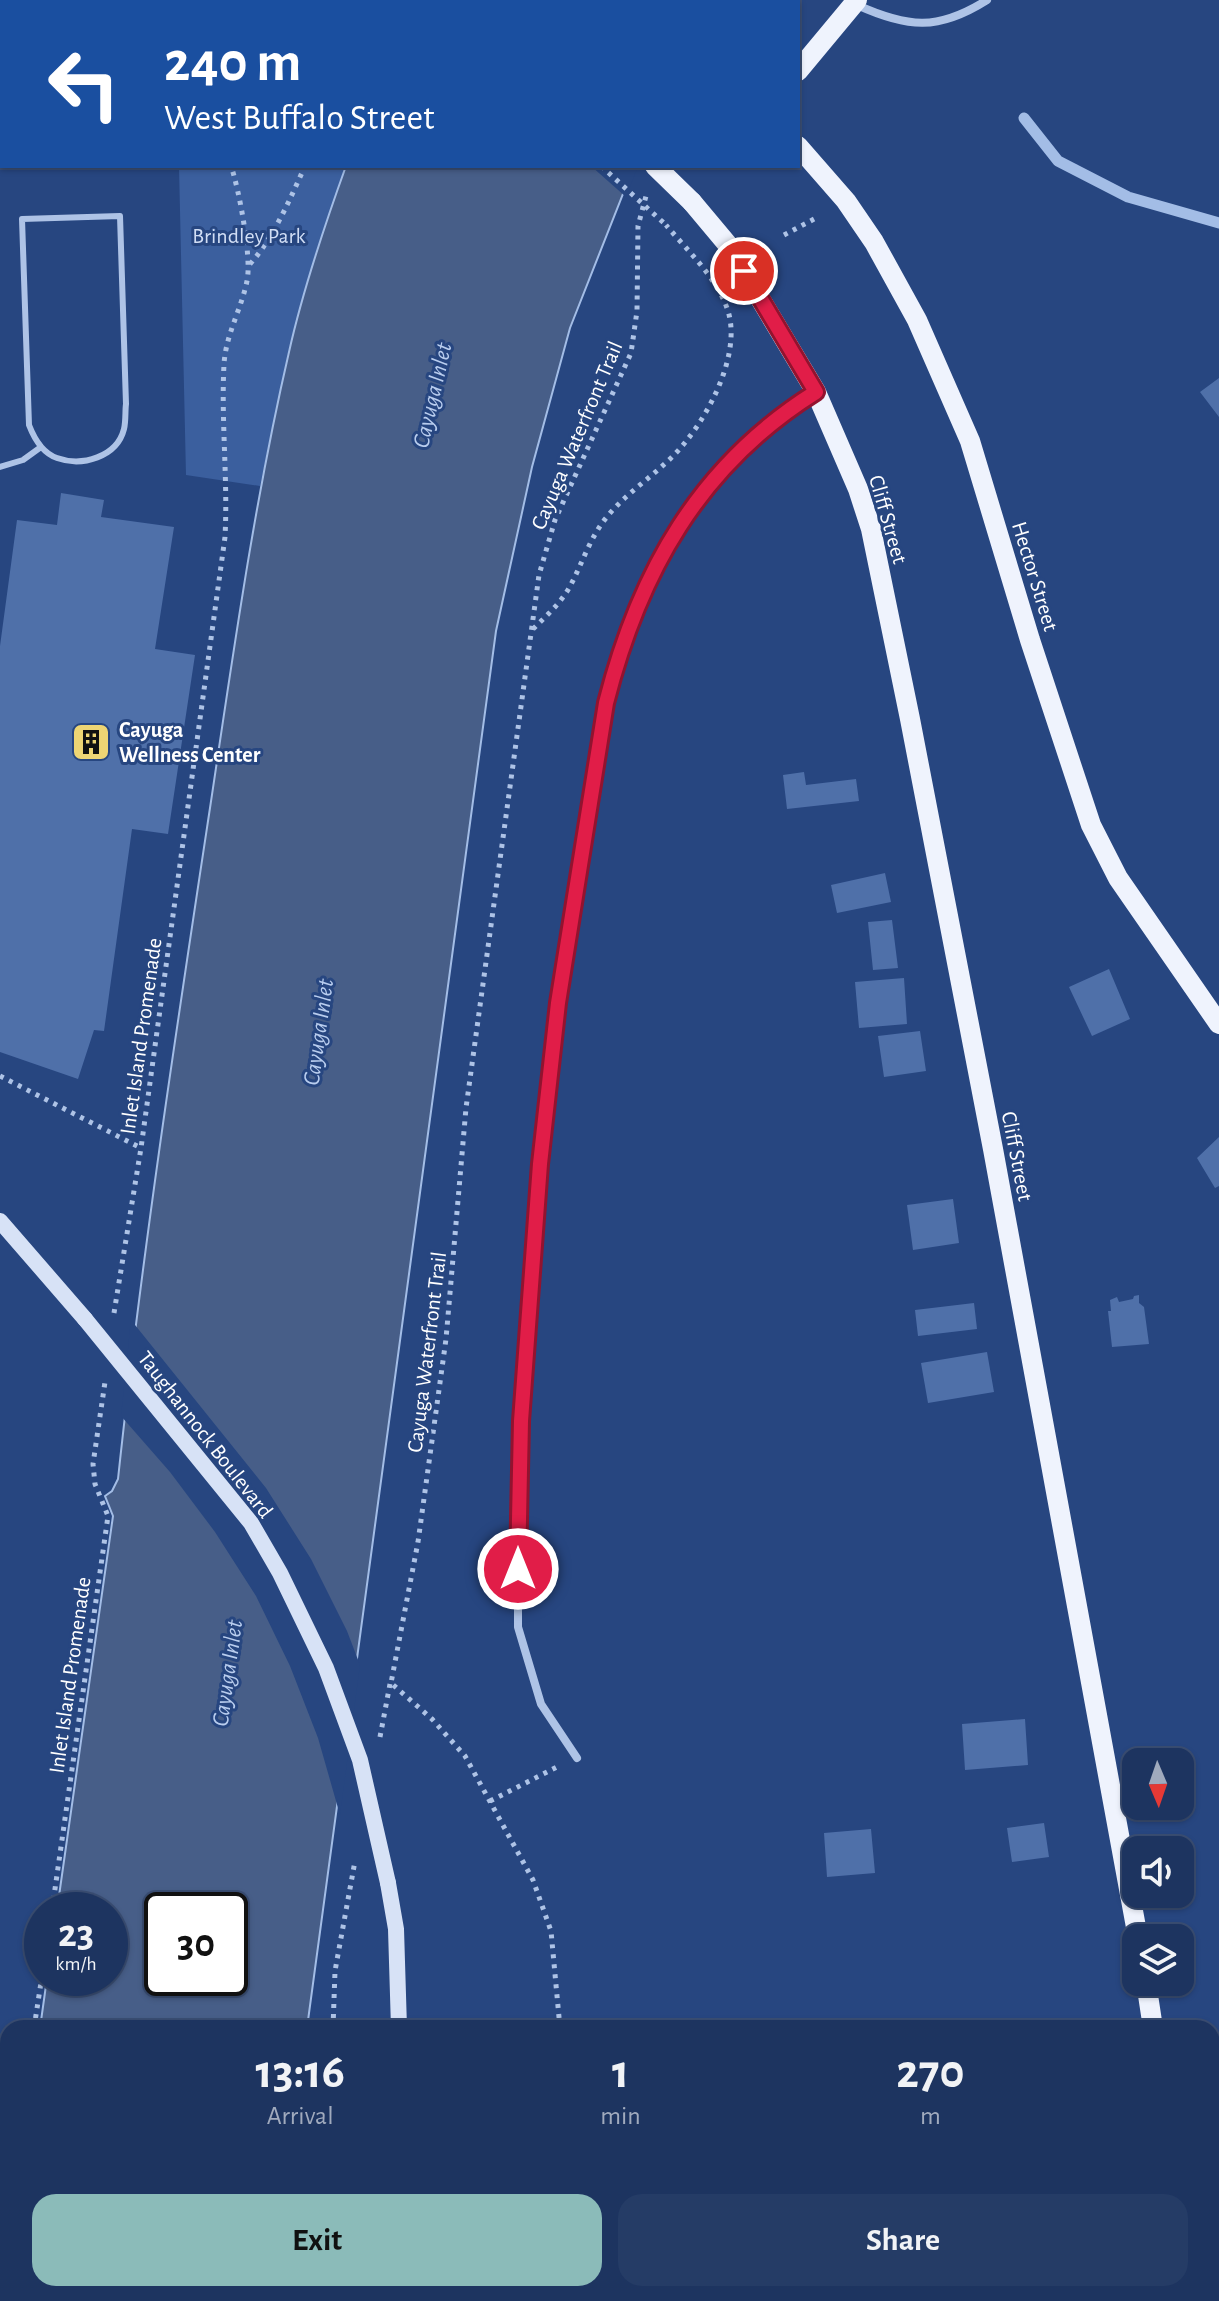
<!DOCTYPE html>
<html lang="en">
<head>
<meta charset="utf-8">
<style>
  body { margin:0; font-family:"Alegreya Sans",sans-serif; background:#253c66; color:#f1f3f6; height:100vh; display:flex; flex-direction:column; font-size:30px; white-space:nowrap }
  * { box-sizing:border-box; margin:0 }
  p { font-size:26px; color:#a0aabd }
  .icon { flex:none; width:44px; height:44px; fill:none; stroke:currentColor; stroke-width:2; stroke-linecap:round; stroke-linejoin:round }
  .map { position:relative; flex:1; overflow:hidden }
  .panel { position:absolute; left:0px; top:2020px; width:1220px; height:282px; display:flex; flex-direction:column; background:#1d3460; border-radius:24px 24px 0 0; box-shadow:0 2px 6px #0004,0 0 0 2px #3b4f75 }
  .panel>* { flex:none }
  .hud { position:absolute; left:0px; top:0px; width:800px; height:168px; box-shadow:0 2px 6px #0004,0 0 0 2px #3b4f75; background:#1a4fa0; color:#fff; overflow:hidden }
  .needle { width:52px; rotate:178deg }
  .buttons { position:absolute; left:1122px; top:1748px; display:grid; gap:16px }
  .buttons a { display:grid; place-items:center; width:72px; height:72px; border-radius:16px; background:#1d3460; box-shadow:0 2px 6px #0004,0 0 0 2px #3b4f75; font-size:40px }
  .speed { position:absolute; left:24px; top:1892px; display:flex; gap:16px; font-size:40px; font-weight:700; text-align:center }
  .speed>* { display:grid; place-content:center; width:104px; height:104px; border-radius:50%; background:#1d3460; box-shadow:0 2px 6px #0004,0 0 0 2px #3b4f75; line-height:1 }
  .speed small { font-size:20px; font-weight:400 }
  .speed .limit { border:4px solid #111; border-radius:12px; background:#fff; color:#111 }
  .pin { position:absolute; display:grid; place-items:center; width:68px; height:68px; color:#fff; margin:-34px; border:4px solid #fff; border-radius:50%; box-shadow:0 2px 8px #0007 }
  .me { position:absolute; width:88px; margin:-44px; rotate:0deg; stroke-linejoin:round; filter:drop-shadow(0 0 6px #0008) }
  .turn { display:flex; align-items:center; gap:28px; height:168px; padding:0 32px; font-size:36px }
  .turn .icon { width:104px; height:104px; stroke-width:2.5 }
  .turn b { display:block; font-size:56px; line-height:68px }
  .eta { display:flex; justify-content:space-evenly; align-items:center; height:136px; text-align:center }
  .eta b { font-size:48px; font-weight:600; line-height:56px }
  .action { display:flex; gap:16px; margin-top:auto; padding:16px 32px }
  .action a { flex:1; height:92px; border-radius:24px; background:#8bbbb9; color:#111; font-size:32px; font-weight:600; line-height:92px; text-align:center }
  .action a+a { background:#253c66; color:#f1f3f6 }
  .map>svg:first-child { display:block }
  .green { fill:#3b5f9e }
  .water { fill:#475e88; stroke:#a3bde6; stroke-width:2; fill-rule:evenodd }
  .pier { fill:#274680 }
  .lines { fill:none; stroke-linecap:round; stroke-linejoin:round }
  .stream { stroke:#a3bde6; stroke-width:11 }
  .building { fill:#4f70a9 }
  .path { stroke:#aec3e6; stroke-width:5; stroke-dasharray:4 6; stroke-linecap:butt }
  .lane { stroke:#aec3e6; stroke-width:6 }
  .street { stroke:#aec3e6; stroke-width:8 }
  .secondary { stroke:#d7e2f6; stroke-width:16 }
  .primary { stroke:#eff3fd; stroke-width:20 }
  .path-bridge { stroke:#aec3e6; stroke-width:5; stroke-dasharray:4 6; stroke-linecap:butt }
  .secondary-bridge { stroke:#d7e2f6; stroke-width:16 }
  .primary-bridge { stroke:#eff3fd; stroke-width:20 }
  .route-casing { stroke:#92132f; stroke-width:20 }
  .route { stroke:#e11d48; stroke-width:14 }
  .labels { text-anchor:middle; stroke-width:6; stroke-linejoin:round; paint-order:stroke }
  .park-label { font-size:22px; fill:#d1def5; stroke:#274680 }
  .street-label { font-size:22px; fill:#fff; stroke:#274680 }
  .poi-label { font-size:22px; font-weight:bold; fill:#fff; stroke:#274680; text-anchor:start }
  .water-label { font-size:24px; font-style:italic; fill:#b9cdee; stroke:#274680 }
</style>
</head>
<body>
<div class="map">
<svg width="1219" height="2301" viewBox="0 0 1219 2301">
  <rect width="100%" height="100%" fill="#274680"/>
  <path class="green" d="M179,166h167l-31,89 -26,94 -29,137 -74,-11z"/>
  <path class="water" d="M346,166h288l-64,162 -38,139 -36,164 -189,1397h-267l7,-50h63v-68h-53l56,-394 -8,-20 7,-5 6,-12c24,-225 58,-447 92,-671 23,-153 44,-305 79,-456 14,-63 35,-125 57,-186zM162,1910h68v68h-68z
    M8,2251v43h263l-1,7h-270z"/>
  <path class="pier" d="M591,166h47l-12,31z
    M131,1320l135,168 45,71 36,72 13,34 -20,150 -22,-77 -28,-72 -34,-70 -41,-64 -45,-60 -49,-56z"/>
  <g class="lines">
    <path class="stream" d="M1024,118l34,43 70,36 91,26"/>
  </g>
  <path class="building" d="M1219,378v39l-19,-25z
    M61,493l43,7 -3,17 73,10 -19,122 40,6 -27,179 -36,-5 -28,202 -10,-1 -16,49 -78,-27v-406l17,-126 40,5z
    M804,772l2,13 50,-6 3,22 -72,8 -4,-34z
    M885,873l6,29 -54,11 -6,-28z
    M892,920l6,48 -25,2 -5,-48z
    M1109,969l21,50 -38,17 -23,-49z
    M904,978l3,46 -48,4 -4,-46z
    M920,1031l6,40 -42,6 -6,-41z
    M1219,1137v49l-4,2 -18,-30z
    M953,1199l6,44 -46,7 -6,-45z
    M1139,1295v8l5,4 5,37 -37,3 -4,-36h3l-1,-11 7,-3 2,5 14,-3 1,-3z
    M974,1303l3,26 -59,7 -3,-26z
    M987,1352l7,40 -66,11 -7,-40z
    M1025,1719l3,46 -63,5 -3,-46z
    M1044,1823l5,34 -37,5 -5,-34z
    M871,1829l4,44 -48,4 -3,-44z
    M1006,2294h121l1,7h-121z"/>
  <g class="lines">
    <path class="path" d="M177,0h3
      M272,0l8,2
      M39,2l37,-2
      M718,2l2,-2
      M0,4h2
      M0,63l2,2
      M784,235l32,-17
      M250,264c24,-27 40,-65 55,-98
      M533,629c13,-13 27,-25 36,-41 13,-23 20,-49 37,-70 19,-24 45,-40 67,-62 32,-32 71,-102 54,-148 -11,-31 -40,-58 -61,-83
      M0,1076l141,72
      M114,1313l27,-165 84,-611c3,-58 -4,-115 -1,-173 2,-30 17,-54 23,-83 5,-23 -8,-92 -16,-115
      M380,1737l10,-53
      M490,1801l67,-34
      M52,1910l56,-394 -13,-32 -2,-20 12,-82
      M34,2028l8,-52
      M333,2028l2,-57 20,-110
      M560,2028l-9,-97 -18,-51 -68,-124 -33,-37 -41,-36 27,-141 28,-203 20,-231 73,-533 16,-55 76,-167 6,-42 1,-85 8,-30
      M0,2259l8,-54
      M317,2301v-7
      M526,2301l2,-7"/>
    <path class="lane" d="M120,216l6,188c-1,7 0,17 -2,25 -7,28 -42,38 -67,29 -15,-5 -23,-20 -28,-33l-7,-206z
      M0,467l23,-7 18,-13"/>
    <path class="street" d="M857,5c51,23 81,26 130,-5
      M577,1758l-36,-54 -23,-77v-116l6,-139 16,-208 18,-161 48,-300 29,-94 46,-88 38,-50 63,-57 34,-21"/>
    <path class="secondary" d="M0,1221l85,98
      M388,1883l8,46 3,99
      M371,2301l1,-7"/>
    <path class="primary" d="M391,0l6,2
      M637,0l3,2
      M798,71l59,-71
      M798,146l48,55 28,41 43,78 53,121 60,199 61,185 27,53 101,146
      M692,202l36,43 88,147 42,97 13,40 39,190 83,430 145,789
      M1146,1982l7,46
      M1185,2294l1,7"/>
    <path class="path-bridge" d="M601,166l65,59"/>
    <path class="secondary-bridge" d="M85,1319l166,204 29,50 46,95 34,92 28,123"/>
    <path class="primary-bridge" d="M655,166l37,36"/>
  </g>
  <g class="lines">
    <g class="route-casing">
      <path id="route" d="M518,1569l3,-148 19,-257 18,-161 48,-300c33,-130 93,-238 210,-311l-72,-121"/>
    </g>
    <use href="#route" class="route"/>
  </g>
  <defs>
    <g id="building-square" transform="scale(2)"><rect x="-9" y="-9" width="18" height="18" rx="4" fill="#eed574" stroke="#274680"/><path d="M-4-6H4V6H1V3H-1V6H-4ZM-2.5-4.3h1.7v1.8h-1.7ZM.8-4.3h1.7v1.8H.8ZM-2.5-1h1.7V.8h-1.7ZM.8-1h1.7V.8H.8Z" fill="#111"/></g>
  </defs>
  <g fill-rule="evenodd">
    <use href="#building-square" x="91" y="742"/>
  </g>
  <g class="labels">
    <g class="park-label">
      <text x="249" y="243">Brindley Park</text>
    </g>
    <g class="street-label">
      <text transform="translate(576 435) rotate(-67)" y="8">Cayuga Waterfront Trail</text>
      <text transform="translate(889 519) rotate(74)" y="8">Cliff Street</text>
      <text transform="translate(1036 576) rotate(73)" y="8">Hector Street</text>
      <text transform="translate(140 1036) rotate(-82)" y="8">Inlet Island Promenade</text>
      <text transform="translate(1018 1156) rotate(79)" y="8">Cliff Street</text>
      <text transform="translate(426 1352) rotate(-83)" y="8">Cayuga Waterfront Trail</text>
      <text transform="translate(206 1434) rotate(52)" y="8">Taughannock Boulevard</text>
      <text transform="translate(69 1675) rotate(-82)" y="8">Inlet Island Promenade</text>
    </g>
    <g class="poi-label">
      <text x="119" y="737">Cayuga<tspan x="119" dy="25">Wellness Center</tspan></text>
    </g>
    <g class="water-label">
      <text transform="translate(432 395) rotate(-77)" y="8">Cayuga Inlet</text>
      <text transform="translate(318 1032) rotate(-82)" y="8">Cayuga Inlet</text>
      <text transform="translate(227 1673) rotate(-82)" y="8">Cayuga Inlet</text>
    </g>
  </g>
</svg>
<div class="buttons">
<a><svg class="needle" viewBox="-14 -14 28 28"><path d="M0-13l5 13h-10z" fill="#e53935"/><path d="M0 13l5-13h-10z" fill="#a0aabd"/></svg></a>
<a><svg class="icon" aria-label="sound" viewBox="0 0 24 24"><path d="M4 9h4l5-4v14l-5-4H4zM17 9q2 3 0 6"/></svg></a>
<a><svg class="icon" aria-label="layers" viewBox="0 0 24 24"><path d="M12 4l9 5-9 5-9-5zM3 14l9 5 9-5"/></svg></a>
</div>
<div class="speed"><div>23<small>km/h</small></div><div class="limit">30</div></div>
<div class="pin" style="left:744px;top:271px;background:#d93025"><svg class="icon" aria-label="arrive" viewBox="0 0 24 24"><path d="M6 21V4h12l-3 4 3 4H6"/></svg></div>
<svg class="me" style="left:518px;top:1569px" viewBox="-20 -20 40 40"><circle r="17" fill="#e11d48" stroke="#fff" stroke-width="3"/><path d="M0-11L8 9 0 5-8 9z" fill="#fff"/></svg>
<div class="hud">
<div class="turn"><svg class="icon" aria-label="left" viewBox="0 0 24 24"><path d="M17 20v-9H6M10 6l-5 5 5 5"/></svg><div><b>240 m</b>West Buffalo Street</div></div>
</div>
<section class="panel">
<div class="eta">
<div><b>13:16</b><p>Arrival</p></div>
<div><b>1</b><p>min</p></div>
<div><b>270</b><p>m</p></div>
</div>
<div class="action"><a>Exit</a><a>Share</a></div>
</section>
</div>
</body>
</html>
